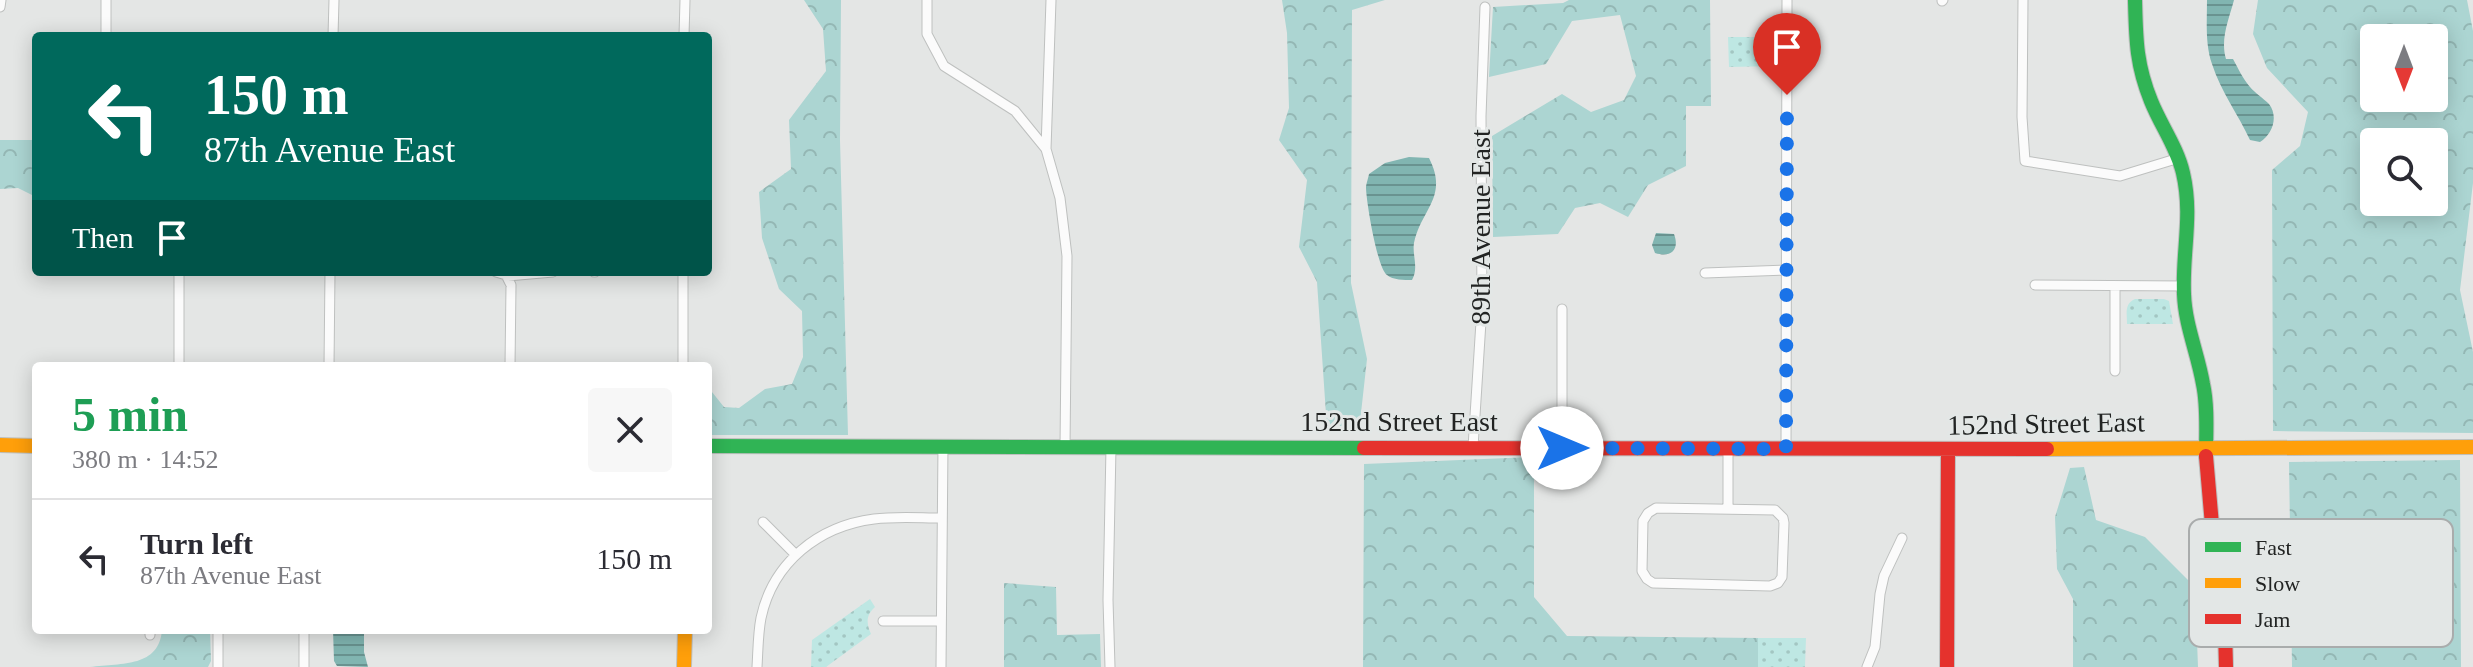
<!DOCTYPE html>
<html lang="en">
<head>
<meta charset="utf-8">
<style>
  body { margin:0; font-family:"Times New Roman",serif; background:#f7f7f7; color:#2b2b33; height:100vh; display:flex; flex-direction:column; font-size:30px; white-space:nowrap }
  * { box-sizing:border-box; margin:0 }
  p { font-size:26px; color:#7c7c81 }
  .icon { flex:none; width:44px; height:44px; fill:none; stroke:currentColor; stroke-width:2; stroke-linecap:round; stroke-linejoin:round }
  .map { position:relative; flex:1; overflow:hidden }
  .side { position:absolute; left:32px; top:362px; width:680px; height:272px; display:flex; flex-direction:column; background:#fff; border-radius:8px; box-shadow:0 4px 20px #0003 }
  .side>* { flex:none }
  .guide { position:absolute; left:32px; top:32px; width:680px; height:244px; border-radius:8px; box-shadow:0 4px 20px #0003; background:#00695c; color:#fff; overflow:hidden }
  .needle { width:52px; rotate:180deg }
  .buttons { position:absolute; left:2360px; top:24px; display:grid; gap:16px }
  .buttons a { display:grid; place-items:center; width:88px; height:88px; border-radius:8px; background:#fff; box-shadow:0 4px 20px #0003; font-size:40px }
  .pin { position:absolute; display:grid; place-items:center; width:68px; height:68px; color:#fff; margin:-82px -34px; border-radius:50% 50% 50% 0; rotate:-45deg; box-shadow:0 0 8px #0007 }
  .pin .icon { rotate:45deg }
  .me { position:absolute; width:88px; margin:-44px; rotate:90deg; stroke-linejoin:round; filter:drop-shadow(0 0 6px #0008) }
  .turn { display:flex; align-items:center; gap:28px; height:168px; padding:0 40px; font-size:36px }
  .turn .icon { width:104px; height:104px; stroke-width:2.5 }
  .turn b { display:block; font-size:56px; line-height:68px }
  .then { display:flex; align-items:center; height:76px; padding:0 40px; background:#0003; gap:16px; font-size:30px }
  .round { display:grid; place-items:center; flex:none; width:84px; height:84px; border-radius:8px; background:#f7f7f7 }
  .overview { display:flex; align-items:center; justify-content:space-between; height:136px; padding:0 40px }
  h1 { font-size:48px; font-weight:800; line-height:60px; color:#1e9e55 }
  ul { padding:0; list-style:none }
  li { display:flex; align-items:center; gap:24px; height:120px; padding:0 40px; border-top:2px solid #e1e1e2 }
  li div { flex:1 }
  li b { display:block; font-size:30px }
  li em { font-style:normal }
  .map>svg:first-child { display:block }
  .green { fill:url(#green-dots) }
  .forest { fill:url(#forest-crowns); fill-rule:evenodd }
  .water { fill:url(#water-rules) }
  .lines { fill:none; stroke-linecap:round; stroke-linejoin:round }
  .street-casing { stroke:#bec0bf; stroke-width:11 }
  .fast-casing { stroke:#bec0bf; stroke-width:16 }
  .slow-casing { stroke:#bec0bf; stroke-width:16 }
  .jam-casing { stroke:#bec0bf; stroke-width:16 }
  .street { stroke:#fbfbfb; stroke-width:9 }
  .fast { stroke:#30b455; stroke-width:14 }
  .slow { stroke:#ff9f0a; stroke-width:14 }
  .jam { stroke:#e5322d; stroke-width:14 }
  .route { stroke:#1a73e8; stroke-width:14; stroke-dasharray:0 25.2 }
  .labels { text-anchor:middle; stroke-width:6; stroke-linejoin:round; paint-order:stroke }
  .street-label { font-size:28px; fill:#222423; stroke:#e3e7e6 }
  .key { fill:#e3e7e6; stroke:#a9acac; stroke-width:2 }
  .key-label { font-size:22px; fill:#222423 }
</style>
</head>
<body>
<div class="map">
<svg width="2473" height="667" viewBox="0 0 2473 667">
  <defs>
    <pattern id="green-dots" width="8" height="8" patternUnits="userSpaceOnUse" patternTransform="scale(2)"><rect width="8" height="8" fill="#bee7e3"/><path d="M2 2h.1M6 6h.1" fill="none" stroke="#a3c6c2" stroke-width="1.8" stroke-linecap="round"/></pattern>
    <pattern id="forest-crowns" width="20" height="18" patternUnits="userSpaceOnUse" patternTransform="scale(2)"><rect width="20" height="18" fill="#acd5d2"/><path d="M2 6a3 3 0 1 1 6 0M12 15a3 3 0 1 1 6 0" fill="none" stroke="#94b7b4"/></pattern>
    <pattern id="water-rules" width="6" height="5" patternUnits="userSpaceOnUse" patternTransform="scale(2)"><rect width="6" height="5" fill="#81b5b1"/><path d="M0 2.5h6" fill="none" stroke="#699390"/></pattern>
  </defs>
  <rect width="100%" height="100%" fill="#e4e6e5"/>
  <path class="green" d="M1728,37h49l1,29 -49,1z
    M2135,299h29l5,2 4,23h-46c0,-11 -3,-20 8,-25z
    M870,599l5,8c-9,8 -9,16 -4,27l-45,33h-15l1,-27z
    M1758,638h48l-1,29h-47z"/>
  <path class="forest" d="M804,0h37l-1,140 8,295h-140v-48l16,20 15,1 26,-19 27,-5 11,-27 -1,-46 -23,-22 -17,-51 -3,-46 32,-23 -2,-49 37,-49 -3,-42z
    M1282,0h103l-33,10 -1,273 16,76 -8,72 -32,-2 -10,-147 -18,-35 8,-67 -28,-40 10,-32 -2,-75z
    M1569,0h141l1,106h-25v60l-38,19 -20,32 -28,-14 -25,5 -17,26 -65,3 -1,-101 70,-42 29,18 33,-12 12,-24 -16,-61 -48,6 -26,43 -57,13 4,-70 70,-4z
    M2258,0h209l6,31v152l-13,107 13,62v81l-200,-2 -1,-261 28,-24 8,-34 -41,-44 -14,-34zM2374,38h60v60h-60zM2374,142h60v60h-60z
    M0,140h36v57l-18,-9 -18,1z
    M1534,457v140l33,39 191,2v29h-395l1,-203z
    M2460,460l1,207h-169l-3,-205z
    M2084,467l12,53 49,17 50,50 3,80h-125v-68l-16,-30 -2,-52 15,-49z
    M1004,583l52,4 1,48 43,-1 1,33h-97z
    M162,630h48l1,31 -3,6h-118c33,-4 69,0 72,-37z"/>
  <path class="water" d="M2207,0h27c-5,19 -14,39 -8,59h7c5,9 10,20 17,28 5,6 13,11 19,17 10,13 3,31 -9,38l-10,-2c-12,-26 -29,-48 -38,-76 -7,-20 -5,-43 -5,-64z
    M1409,157l20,1c20,39 -8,51 -15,85 -2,12 5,25 -2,37 -8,0 -19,0 -25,-5 -10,-7 -21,-75 -21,-88 0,-2 3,-12 3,-13l16,-11z
    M1656,233l18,1c6,16 -3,24 -19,19l-3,-8z
    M333,630h31v22l4,15 -31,-1 -3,-5z"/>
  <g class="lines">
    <g class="street-casing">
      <path id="street" d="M927,0v34l17,32 71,45 31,38
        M1051,0l-5,149 14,49 7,58 -2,191
        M2023,0l-1,117 3,44 95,15 59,-18
        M1942,1l1,-1
        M0,7l1,-7
        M106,36v-36
        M333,36l1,-36
        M684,36l1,-36
        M496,272l10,3 5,10 -1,81
        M594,272h1
        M683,272v94
        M1705,273l82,-3
        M507,276l46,-4
        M2035,285l150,1
        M179,366v-94
        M329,366l1,-94
        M2115,371v-85
        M1473,447l9,-141 -1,-190 4,-109
        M1562,448v-139
        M1786,449l1,-449
        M1656,508l119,2 8,8 1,5 -2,54 -4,6 -8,3 -117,-3 -6,-4 -5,-8 1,-50 5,-8z
        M1728,508v-59
        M763,522l32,32
        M883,621h58
        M150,635v-5
        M218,667v-37
        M304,667v-37
        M757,667c1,-16 1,-34 4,-49 12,-56 58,-92 113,-99 22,-3 46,-1 68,-1
        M941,667l2,-222
        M1110,667l-2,-67 3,-153
        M1867,667l8,-20 5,-53 4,-18 18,-38"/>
    </g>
    <g class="fast-casing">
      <path id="fast" d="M2135,0c1,39 1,64 16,101 10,25 26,46 32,72 10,43 -1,79 1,121 1,31 14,60 19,90 5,23 3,49 3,72
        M708,446l656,2"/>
    </g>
    <g class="slow-casing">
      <path id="slow" d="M0,445l36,1
        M2047,449l426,-2
        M684,667l1,-37"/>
    </g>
    <g class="jam-casing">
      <path id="jam" d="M1364,448l683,1
        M2206,456l6,69 12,65 2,77
        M1947,667l1,-217"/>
    </g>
    <use href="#street" class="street"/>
    <use href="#fast" class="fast"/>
    <use href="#slow" class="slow"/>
    <use href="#jam" class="jam"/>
  </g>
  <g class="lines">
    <path class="route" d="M1562,448l224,1 1,-354"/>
  </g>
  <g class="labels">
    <g class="street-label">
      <text transform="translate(1480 227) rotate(-90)" y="10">89th Avenue East</text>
      <text x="1399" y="431">152nd Street East</text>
      <text transform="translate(2046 423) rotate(-1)" y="10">152nd Street East</text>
    </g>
  </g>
  <rect x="2189" y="519" width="264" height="128" rx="12" class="key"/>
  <rect x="2205" y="542" width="36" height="10" fill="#30b455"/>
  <rect x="2205" y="578" width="36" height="10" fill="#ff9f0a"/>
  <rect x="2205" y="614" width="36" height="10" fill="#e5322d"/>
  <g class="key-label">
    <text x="2255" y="555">Fast</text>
    <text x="2255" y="591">Slow</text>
    <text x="2255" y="627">Jam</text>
  </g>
</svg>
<div class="buttons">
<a><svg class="needle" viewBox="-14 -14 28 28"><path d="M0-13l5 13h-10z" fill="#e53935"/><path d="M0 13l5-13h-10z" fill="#7c7c81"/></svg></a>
<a><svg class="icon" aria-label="search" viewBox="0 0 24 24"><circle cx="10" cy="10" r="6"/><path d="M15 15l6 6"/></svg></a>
</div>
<div class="pin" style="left:1787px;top:95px;background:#d93025"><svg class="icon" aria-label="arrive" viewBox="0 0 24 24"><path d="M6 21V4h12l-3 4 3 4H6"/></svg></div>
<svg class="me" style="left:1562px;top:448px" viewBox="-20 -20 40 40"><circle r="19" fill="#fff"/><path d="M0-13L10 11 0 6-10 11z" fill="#1a73e8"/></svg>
<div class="guide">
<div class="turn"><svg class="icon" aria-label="left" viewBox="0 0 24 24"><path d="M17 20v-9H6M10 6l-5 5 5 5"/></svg><div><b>150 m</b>87th Avenue East</div></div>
<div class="then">Then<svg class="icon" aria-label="arrive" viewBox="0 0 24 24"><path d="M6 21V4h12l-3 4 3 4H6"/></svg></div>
</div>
<section class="side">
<div class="overview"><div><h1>5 min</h1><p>380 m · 14:52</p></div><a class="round"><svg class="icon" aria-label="close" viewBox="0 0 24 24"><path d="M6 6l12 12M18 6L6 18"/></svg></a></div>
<ul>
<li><svg class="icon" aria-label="left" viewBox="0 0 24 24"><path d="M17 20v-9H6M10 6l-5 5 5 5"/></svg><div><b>Turn left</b><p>87th Avenue East</p></div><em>150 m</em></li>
</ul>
</section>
</div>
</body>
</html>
